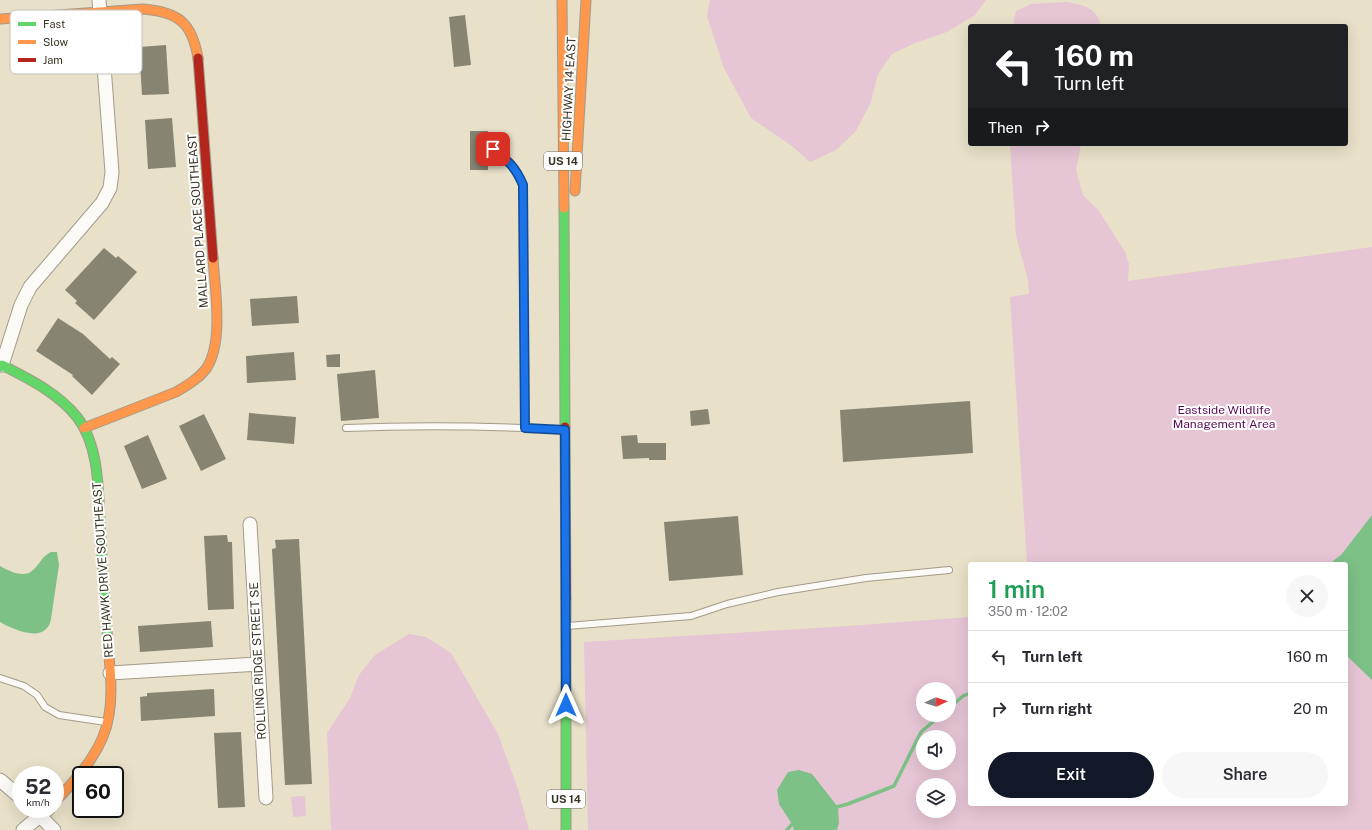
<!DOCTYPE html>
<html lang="en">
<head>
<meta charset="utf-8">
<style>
  body { margin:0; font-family:"Public Sans",sans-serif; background:#f7f7f7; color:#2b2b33; height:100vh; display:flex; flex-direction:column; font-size:15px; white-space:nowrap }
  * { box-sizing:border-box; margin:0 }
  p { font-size:13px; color:#7c7c81 }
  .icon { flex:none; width:22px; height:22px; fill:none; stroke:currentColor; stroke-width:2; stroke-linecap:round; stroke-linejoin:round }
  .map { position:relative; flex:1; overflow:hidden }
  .drawer { position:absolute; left:968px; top:562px; width:380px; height:244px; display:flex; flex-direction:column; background:#fff; border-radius:4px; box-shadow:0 4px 16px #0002 }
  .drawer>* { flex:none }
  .banner { position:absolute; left:968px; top:24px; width:380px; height:122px; border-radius:4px; box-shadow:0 4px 16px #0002; background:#202124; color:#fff; overflow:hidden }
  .needle { width:26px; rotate:86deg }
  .buttons { position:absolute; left:916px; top:682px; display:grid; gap:8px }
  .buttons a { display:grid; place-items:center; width:40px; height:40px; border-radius:50%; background:#fff; box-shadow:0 4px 16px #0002; font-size:20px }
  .speed { position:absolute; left:12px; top:766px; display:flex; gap:8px; font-size:20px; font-weight:700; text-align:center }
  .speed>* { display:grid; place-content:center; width:52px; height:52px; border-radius:50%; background:#fff; box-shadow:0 4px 16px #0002; line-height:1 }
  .speed small { font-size:10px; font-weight:400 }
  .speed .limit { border:2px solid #111; border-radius:6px; background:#fff; color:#111 }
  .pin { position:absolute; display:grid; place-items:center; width:34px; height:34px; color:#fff; margin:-17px; border-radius:8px; box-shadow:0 2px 6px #0006 }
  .me { position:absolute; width:44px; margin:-22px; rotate:0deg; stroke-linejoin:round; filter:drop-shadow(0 0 3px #0008) }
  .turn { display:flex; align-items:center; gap:14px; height:84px; padding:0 20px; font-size:18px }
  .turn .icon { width:52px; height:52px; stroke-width:2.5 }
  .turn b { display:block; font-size:28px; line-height:34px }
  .then { display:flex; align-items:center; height:38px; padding:0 20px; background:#0003; gap:8px; font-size:15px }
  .round { display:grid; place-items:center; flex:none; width:42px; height:42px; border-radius:21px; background:#f7f7f7 }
  .headline { display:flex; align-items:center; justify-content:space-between; height:68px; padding:0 20px }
  h1 { font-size:24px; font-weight:600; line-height:30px; color:#1e9e55 }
  .cta { display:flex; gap:8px; margin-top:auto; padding:8px 20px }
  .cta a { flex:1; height:46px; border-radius:24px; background:#111827; color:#fff; font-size:16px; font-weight:600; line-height:46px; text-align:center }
  .cta a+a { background:#f7f7f7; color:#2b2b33 }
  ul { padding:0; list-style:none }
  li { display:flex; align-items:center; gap:12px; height:52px; padding:0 20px; border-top:1px solid #e1e1e2 }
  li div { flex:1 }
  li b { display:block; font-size:15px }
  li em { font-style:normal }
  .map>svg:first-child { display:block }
  .green { fill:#e6c5d4; fill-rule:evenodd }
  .water { fill:#7dc187 }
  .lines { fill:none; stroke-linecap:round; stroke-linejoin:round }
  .stream { stroke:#7dc187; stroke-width:3.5 }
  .building { fill:#878472 }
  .lane-casing { stroke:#a29b89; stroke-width:8 }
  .street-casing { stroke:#a29b89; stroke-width:15 }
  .fast-casing { stroke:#a29b89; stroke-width:11 }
  .slow-casing { stroke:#a29b89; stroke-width:11 }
  .jam-casing { stroke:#a29b89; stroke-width:11 }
  .lane { stroke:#fcfaf7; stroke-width:6 }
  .street { stroke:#fcfaf7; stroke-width:13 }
  .fast { stroke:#63d668; stroke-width:9 }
  .slow { stroke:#ff974d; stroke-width:9 }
  .jam { stroke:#b3261e; stroke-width:9 }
  .route-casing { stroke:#114b97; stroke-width:10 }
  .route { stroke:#1a73e8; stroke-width:7 }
  .labels { text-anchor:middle; stroke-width:4; stroke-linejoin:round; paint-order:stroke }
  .shield { fill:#fff; stroke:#757165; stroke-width:1 }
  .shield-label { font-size:11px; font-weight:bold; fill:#3a3423 }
  .street-label { font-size:12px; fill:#3a3423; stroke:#fff }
  .park-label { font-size:12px; fill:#590a56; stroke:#fff }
  .key { fill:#fff; stroke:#c4c2bd; stroke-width:1 }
  .key-label { font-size:11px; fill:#3a3423 }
</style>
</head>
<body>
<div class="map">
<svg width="1372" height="830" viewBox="0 0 1372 830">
  <rect width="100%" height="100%" fill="#e8e0c8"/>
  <path class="green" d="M710,0h276l-11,15 -28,17 -32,11 -23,11 -14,20 -7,28 -15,29 -20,19 -26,12 -18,-16 -41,-28 -27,-50 -17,-52z
    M1067,2c15,3 30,5 34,24h-88l3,-15 15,-7z
    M1010,144h71l-5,26 7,25 16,16 26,41 4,12 -1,17 244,-34v583h-784l-4,-188 250,-15 136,-10v187h376v-240h-319l-17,-267 19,-3 -1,-13 -12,-46zM923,689h26v26h-26zM923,737h26v26h-26zM923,785h26v26h-26z
    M409,634l17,3 25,16 47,81 20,55 11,41h-198l-4,-97 23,-35 9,-23 16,-20z
    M305,796l1,20 -13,1 -2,-20z"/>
  <path class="water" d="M1372,515v165l-26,-25v-91h-17l12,-9z
    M51,552h6l2,13 -8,54c-1,4 -2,8 -6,11 -10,9 -35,-2 -45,-8v-56c9,5 24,13 33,4 7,-6 9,-14 18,-18z
    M799,770l13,4 26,33 1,16 -2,7h-43l-2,-6 -13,-20 -2,-14 11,-18z"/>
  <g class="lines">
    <path class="stream" d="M949,708l14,-12 7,-3
      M833,808l15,-4 46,-18 27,-54 20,-17
      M787,830l7,-8"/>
  </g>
  <path class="building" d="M465,15l6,50 -17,2 -5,-50z
    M166,45l3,49 -27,1 -3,-48z
    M172,118l4,49 -28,2 -3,-49z
    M470,131h18v39h-18z
    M104,248l12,10 2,-2 19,16 -43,48 -19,-17 2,-2 -12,-11z
    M297,296l2,27 -47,3 -2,-27z
    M58,318l25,16 27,25 2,-2 8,7 -28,31 -20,-19 1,-1 -37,-24z
    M294,352l2,28 -49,3 -1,-27z
    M340,354v13h-13l-1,-12z
    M375,370l4,48 -38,3 -4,-47z
    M970,401l3,52 -130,9 -3,-52z
    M708,409l2,15 -19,2 -1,-15z
    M249,413l47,4 -2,27 -47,-4z
    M204,414l22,45 -25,12 -22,-45z
    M148,435l19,44 -25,10 -18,-43z
    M637,435l1,8h28v17h-17v-2l-26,1 -2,-23z
    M738,516l5,59 -74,6 -5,-59z
    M227,535l1,7h4l2,67 -26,1 -4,-74z
    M299,539l13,245 -27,1 -13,-236 4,-1 -1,-8z
    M211,621l2,26 -73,5 -2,-26z
    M214,689l1,27 -74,5 -1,-24 7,-1v-3z
    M241,732l4,75 -27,1 -4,-75z"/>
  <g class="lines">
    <g class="lane-casing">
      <path id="lane" d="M493,149c15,12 22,18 30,36l2,243
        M346,428c72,-3 145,-2 217,2
        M567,626l124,-10 36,-12 51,-12 88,-14 83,-8
        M0,678l24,8 13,9 8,12 14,8 47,7"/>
    </g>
    <g class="street-casing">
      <path id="street" d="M2,365l19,-60 9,-18 72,-84 8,-15 2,-16 -13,-172
        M250,524l16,274
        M110,673l148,-9
        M0,780l21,18
        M33,809l21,21
        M23,830l25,-21"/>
    </g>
    <g class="fast-casing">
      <path id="fast" d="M564,208l1,219
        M0,367l2,-2c27,14 56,28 75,52 25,32 21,85 24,124 2,35 5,69 7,104
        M566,599v231"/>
    </g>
    <g class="slow-casing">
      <path id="slow" d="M562,0l2,208
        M0,19l143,-10c36,3 49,14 55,49
        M575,191l11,-191
        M84,428l92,-36c12,-7 22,-13 30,-23 18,-26 9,-80 7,-111
        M55,802c23,-25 49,-52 54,-87 4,-23 1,-47 -1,-70"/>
    </g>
    <g class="jam-casing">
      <path id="jam" d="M198,58l15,200
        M565,427l1,172"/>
    </g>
    <use href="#lane" class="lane"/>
    <use href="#street" class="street"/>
    <use href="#fast" class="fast"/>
    <use href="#slow" class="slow"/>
    <use href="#jam" class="jam"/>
  </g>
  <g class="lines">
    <g class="route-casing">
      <path id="route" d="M493,149c15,12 22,17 30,36l2,243 40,2 1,275"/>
    </g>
    <use href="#route" class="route"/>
  </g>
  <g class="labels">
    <g class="shield">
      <rect x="544" y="152" width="38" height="18" rx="3"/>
      <rect x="547" y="790" width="38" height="18" rx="3"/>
    </g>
    <g class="shield-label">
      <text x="563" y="165">US 14</text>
      <text x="566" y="803">US 14</text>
    </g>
    <g class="street-label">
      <text transform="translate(569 89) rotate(-87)" y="4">HIGHWAY 14 EAST</text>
      <text transform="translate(198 221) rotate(-94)" y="4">MALLARD PLACE SOUTHEAST</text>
      <text transform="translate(103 570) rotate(-94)" y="4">RED HAWK DRIVE SOUTHEAST</text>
      <text transform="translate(258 661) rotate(-93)" y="4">ROLLING RIDGE STREET SE</text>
    </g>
    <g class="park-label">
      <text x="1224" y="414">Eastside Wildlife<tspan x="1224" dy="14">Management Area</tspan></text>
    </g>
  </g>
  <rect x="10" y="10" width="132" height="64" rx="6" class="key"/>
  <rect x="18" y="22" width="18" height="4" fill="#63d668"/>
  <rect x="18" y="40" width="18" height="4" fill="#ff974d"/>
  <rect x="18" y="58" width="18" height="4" fill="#b3261e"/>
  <g class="key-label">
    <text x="43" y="28">Fast</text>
    <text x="43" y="46">Slow</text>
    <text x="43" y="64">Jam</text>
  </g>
</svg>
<div class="buttons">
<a><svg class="needle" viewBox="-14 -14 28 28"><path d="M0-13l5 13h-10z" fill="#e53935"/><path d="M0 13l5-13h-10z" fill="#7c7c81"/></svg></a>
<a><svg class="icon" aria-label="sound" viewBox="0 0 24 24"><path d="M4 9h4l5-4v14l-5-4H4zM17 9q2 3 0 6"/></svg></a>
<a><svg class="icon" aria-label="layers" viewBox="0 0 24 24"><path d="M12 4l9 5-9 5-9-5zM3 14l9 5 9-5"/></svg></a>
</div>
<div class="speed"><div>52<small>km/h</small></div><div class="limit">60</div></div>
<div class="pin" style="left:493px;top:149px;background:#d93025"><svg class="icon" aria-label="arrive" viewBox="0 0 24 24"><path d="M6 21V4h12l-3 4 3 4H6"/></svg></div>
<svg class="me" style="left:566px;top:705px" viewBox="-20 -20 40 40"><path d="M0-17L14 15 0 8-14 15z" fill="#1a73e8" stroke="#fff" stroke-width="4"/></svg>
<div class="banner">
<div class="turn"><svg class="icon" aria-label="left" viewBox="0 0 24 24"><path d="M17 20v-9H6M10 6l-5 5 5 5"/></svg><div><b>160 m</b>Turn left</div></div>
<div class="then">Then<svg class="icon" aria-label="right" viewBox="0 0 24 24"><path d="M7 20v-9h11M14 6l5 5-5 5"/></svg></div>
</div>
<section class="drawer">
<div class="headline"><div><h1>1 min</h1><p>350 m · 12:02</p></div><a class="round"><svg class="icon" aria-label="close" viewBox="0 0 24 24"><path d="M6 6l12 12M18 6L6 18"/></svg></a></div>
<ul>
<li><svg class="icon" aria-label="left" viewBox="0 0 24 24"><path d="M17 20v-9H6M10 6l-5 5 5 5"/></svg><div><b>Turn left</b></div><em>160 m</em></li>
<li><svg class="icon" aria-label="right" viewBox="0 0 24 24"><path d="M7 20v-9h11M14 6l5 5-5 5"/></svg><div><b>Turn right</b></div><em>20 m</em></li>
</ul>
<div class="cta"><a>Exit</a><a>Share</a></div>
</section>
</div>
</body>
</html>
